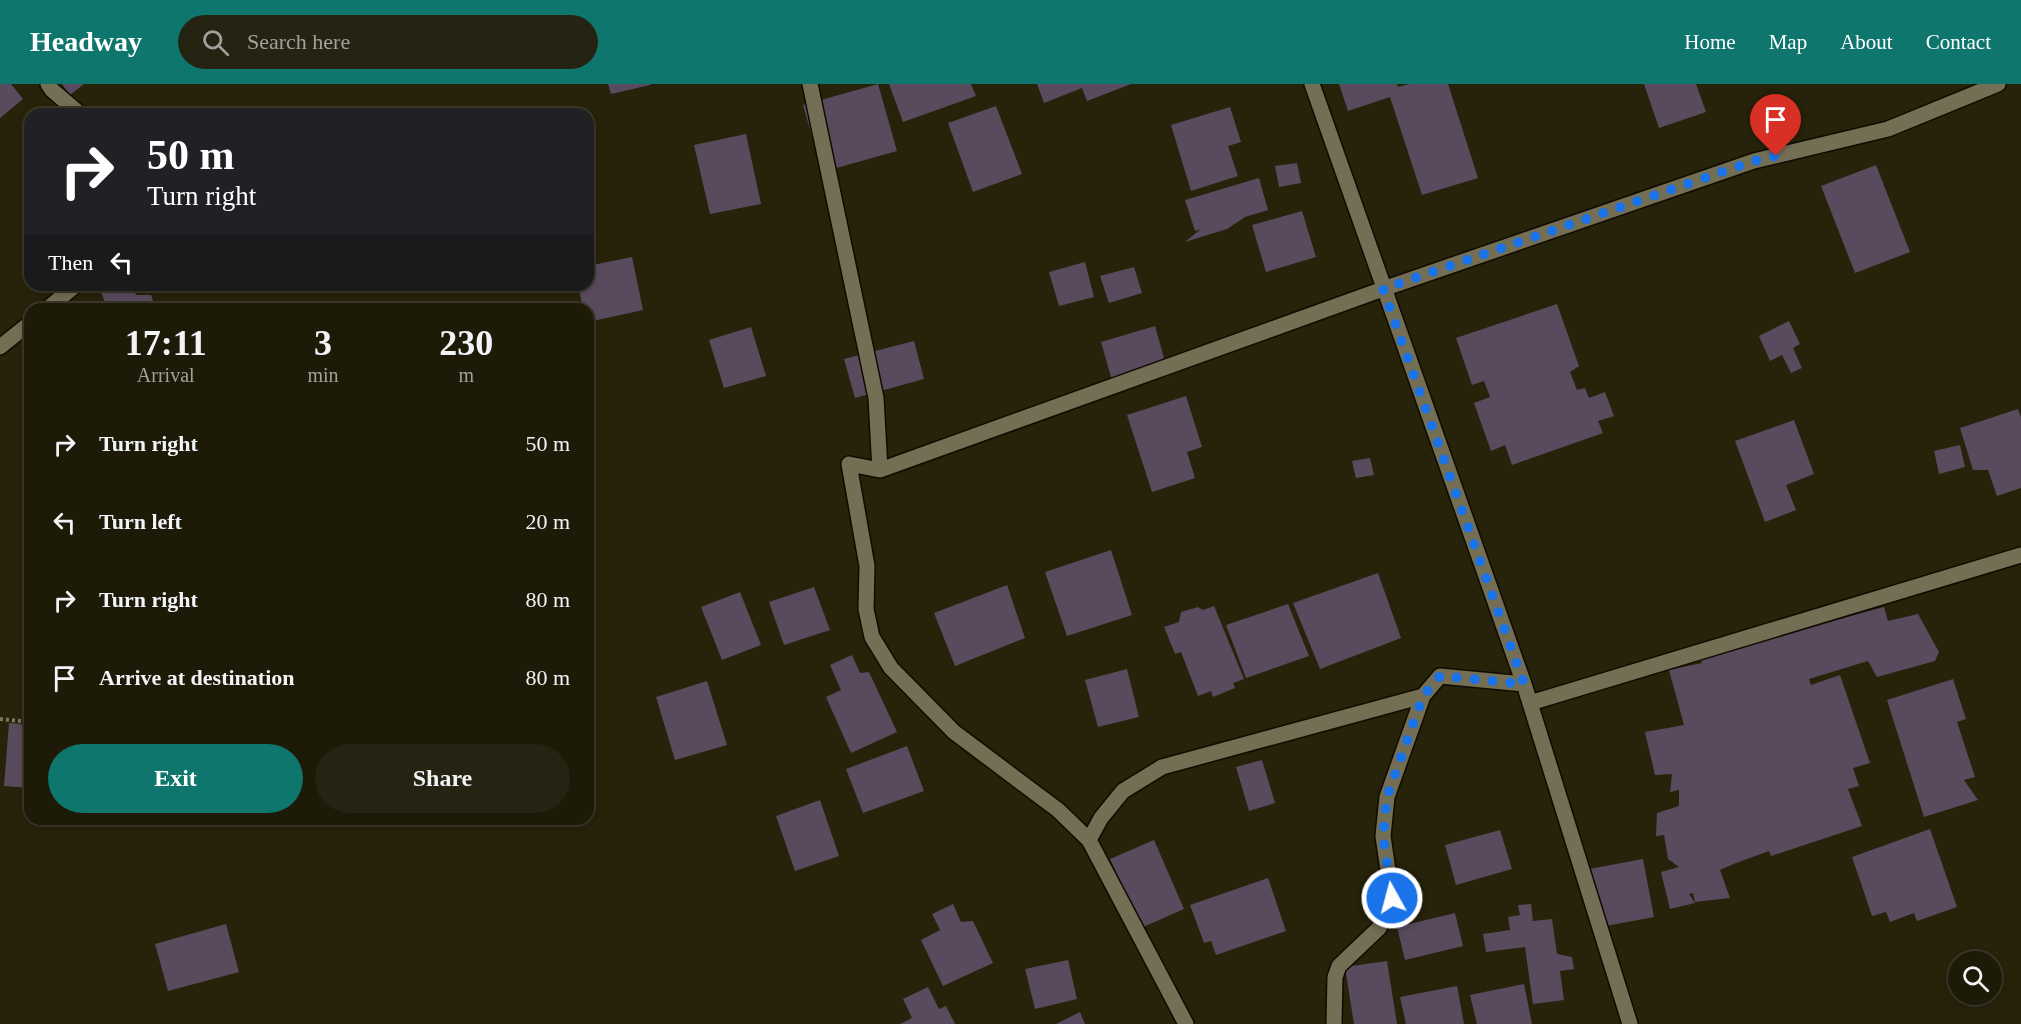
<!DOCTYPE html>
<html lang="en">
<head>
<meta charset="utf-8">
<style>
  body { margin:0; font-family:Georgia,serif; background:#252312; color:#f1f3f6; height:100vh; display:flex; flex-direction:column; font-size:22px; white-space:nowrap }
  * { box-sizing:border-box; margin:0 }
  p { font-size:20px; color:#a0a19c }
  .icon { flex:none; width:33px; height:33px; fill:none; stroke:currentColor; stroke-width:2; stroke-linecap:round; stroke-linejoin:round }
  .map { position:relative; flex:1; overflow:hidden }
  .side { position:absolute; left:24px; top:219px; width:570px; height:522px; display:flex; flex-direction:column; background:#1d1a08; border-radius:18px; box-shadow:0 3px 9px #0003,0 0 0 2px #3b3829 }
  .side>* { flex:none }
  .hud { position:absolute; left:24px; top:24px; width:570px; height:183px; border-radius:18px; box-shadow:0 3px 9px #0003,0 0 0 2px #3b3829; background:#202124; color:#fff; overflow:hidden }
  .controls { position:absolute; left:1948px; top:867px; display:grid; gap:12px }
  .controls a { display:grid; place-items:center; width:54px; height:54px; border-radius:50%; background:#1d1a08; box-shadow:0 3px 9px #0003,0 0 0 2px #3b3829; font-size:30px }
  .pin { position:absolute; display:grid; place-items:center; width:51px; height:51px; color:#fff; margin:-62px -26px; border-radius:50% 50% 50% 0; rotate:-45deg; box-shadow:0 0 6px #0007 }
  .pin .icon { rotate:45deg }
  .me { position:absolute; width:66px; margin:-33px; rotate:353deg; stroke-linejoin:round; filter:drop-shadow(0 0 4px #0008) }
  .turn { display:flex; align-items:center; gap:21px; height:126px; padding:0 24px; font-size:27px }
  .turn .icon { width:78px; height:78px; stroke-width:2.5 }
  .turn b { display:block; font-size:42px; line-height:51px }
  .then { display:flex; align-items:center; height:57px; padding:0 24px; background:#0003; gap:12px; font-size:22px }
  .eta { display:flex; justify-content:space-evenly; align-items:center; height:102px; text-align:center }
  .eta b { font-size:36px; font-weight:600; line-height:42px }
  .action { display:flex; gap:12px; margin-top:auto; padding:12px 24px }
  .action a { flex:1; height:69px; border-radius:36px; background:#0f766e; color:#fff; font-size:24px; font-weight:600; line-height:69px; text-align:center }
  .action a+a { background:#252312; color:#f1f3f6 }
  ul { padding:0; list-style:none }
  li { display:flex; align-items:center; gap:18px; height:78px; padding:0 24px }
  li div { flex:1 }
  li b { display:block; font-size:22px }
  li em { font-style:normal }
  header { display:flex; align-items:center; gap:36px; box-sizing:border-box; height:84px; padding:0 30px; background:#0f766e; color:#fff }
  header strong { font-size:28px }
  nav { display:flex; gap:33px; margin-inline-start:auto; font-size:21px }
  .search { width:420px; height:54px; background:#252312; display:flex; align-items:center; gap:15px; box-sizing:border-box; padding:0 21px; border-radius:33px; color:#a0a19c; font-size:22px }
  .map>svg:first-child { display:block }
  .building { fill:#5a4a5e }
  .lines { fill:none; stroke-linecap:round; stroke-linejoin:round }
  .minor-casing { stroke:#100b00; stroke-width:18 }
  .path { stroke:#7a7662; stroke-width:4; stroke-dasharray:3 3; stroke-linecap:butt }
  .minor { stroke:#736e54; stroke-width:15 }
  .route { stroke:#1a73e8; stroke-width:10; stroke-dasharray:0 18 }
</style>
</head>
<body>
<header>
<strong>Headway</strong>
<div class="search"><svg class="icon" aria-label="search" viewBox="0 0 24 24"><circle cx="10" cy="10" r="6"/><path d="M15 15l6 6"/></svg>Search here</div>
<nav><a>Home</a><a>Map</a><a>About</a><a>Contact</a></nav>
</header>
<div class="map">
<svg width="2021" height="940" viewBox="0 0 2021 940">
  <rect width="100%" height="100%" fill="#27220a"/>
  <path class="building" d="M0,0h11l12,15 -23,19z
    M62,0h22l-14,11z
    M608,0h42v1l-39,9z
    M878,0l19,67 -75,21 -19,-67z
    M889,0h82l5,12 -73,26z
    M1037,0h94l-44,17 -5,-13 -38,15z
    M1339,0h58l1,3 11,-3h39l30,94 -56,17 -32,-98 -42,14z
    M1644,0h52l10,28 -47,16z
    M996,22l26,68 -49,18 -25,-69z
    M1230,23l11,35 -13,4 10,30 -47,15 -20,-66z
    M746,50l15,70 -51,10 -16,-69z
    M1297,79l4,20 -22,4 -4,-21z
    M1876,81l34,87 -55,21 -34,-87z
    M1259,94l9,32 -23,7 -18,12 -42,13 16,-13 -6,2 -10,-31z
    M1302,127l14,46 -50,15 -14,-47z
    M632,173l11,53 -55,12v-13h-5l-5,-24h10v-19z
    M1085,178l9,35 -35,9 -10,-34z
    M1134,183l8,26 -33,10 -9,-27z
    M98,201h34l4,10h15l5,14h-48z
    M201,201h17l-14,6z
    M1557,220l22,62 -9,6 7,18 8,-2 4,10 16,-6 9,24 -16,5 5,12 -91,32 -7,-20 -14,6 -17,-48 16,-6 -6,-16 -12,4 -16,-47z
    M1789,237l11,23 -7,4 9,20 -11,5 -9,-18 -12,6 -11,-25z
    M1155,242l14,50 -54,15 -14,-49z
    M751,243l15,49 -42,12 -15,-48z
    M30,252v15l-5,-13z
    M914,257l10,38 -69,19 -11,-39z
    M1186,312l16,51 -15,5 8,26 -43,14 -25,-77z
    M2018,325l3,8v71l-24,8 -9,-26h-15l-13,-42z
    M1794,336l20,54 -28,11 10,25 -31,12 -30,-81z
    M1960,361l5,22 -26,7 -5,-23z
    M1370,374l4,17 -18,3 -4,-17z
    M1111,466l21,65 -65,21 -22,-64z
    M1378,489l23,65 -81,31 -27,-66z
    M1007,501l18,53 -70,28 -21,-53z
    M814,503l16,43 -46,15 -15,-43z
    M740,508l21,53 -39,15 -21,-53z
    M1288,520l21,52 -63,22 -20,-53z
    M1214,522l30,73 -11,4 2,5 -22,9 -2,-6 -13,5 -17,-44 -6,2 -11,-27 15,-5 2,-10 17,-5 5,3z
    M1884,523l4,14 30,-7 21,38 -4,9 -58,16 -9,-16 -59,18 2,6 29,-10 30,88 -17,5 6,18 -11,3 14,37 -91,30 -2,-5 -33,12 -16,7 10,28 -35,4 -2,-9 -4,1 6,9 -25,6 -9,-37 18,-5 -11,-8 -4,-24 -8,1 1,-23 22,-7v-16l-9,2 2,-18 -17,1 -10,-43 39,-7 -15,-55 33,-7 -2,-6z
    M852,571l8,18 9,-1 28,60 -46,21 -25,-56 15,-7 -11,-25z
    M1127,585l12,48 -41,10 -13,-47z
    M1953,595l13,40 -9,3 18,55 -11,3 14,20 -54,17 -37,-117z
    M707,597l20,64 -52,15 -19,-63z
    M9,639l21,2v63l-26,-2z
    M907,662l17,45 -61,22 -17,-44z
    M1262,676l13,43 -26,8 -13,-44z
    M820,716l19,56 -44,15 -19,-55z
    M174,735h29l-1,4 -28,-2z
    M1930,745l27,78 -40,14 -3,-8 -24,9 -4,-10 -14,4 -20,-59z
    M1500,746l12,39 -56,16 -11,-40z
    M1154,756l30,69 -43,19 -31,-69z
    M1643,775l11,58 -59,11 -11,-58z
    M1268,794l18,53 -70,24 -5,-14 -7,2 -14,-38z
    M953,820l8,18 12,-1 20,42 -50,23 -22,-46 19,-10 -8,-16z
    M1531,820l2,17 19,-2 5,35 15,3 2,12 -14,2 4,29 -31,4 -8,-57 -39,5 -3,-18 27,-4 -2,-13 12,-2 -2,-10z
    M1455,829l8,33 -58,14 -8,-33z
    M226,840l13,48 -71,19 -13,-47z
    M1068,876l9,39 -42,10 -10,-40z
    M1387,877l10,63h-43l-9,-57z
    M1524,900l8,40h-55l-7,-29z
    M1457,902l7,38h-58l-6,-27z
    M928,903l11,22 7,-3 9,18h-55l12,-6 -9,-19z
    M1080,928l5,12h-29z"/>
  <g class="lines">
    <g class="minor-casing">
      <path id="minor" d="M48,0l4,6 28,24
        M810,0l66,314 4,72 -31,-6 18,102 -1,43 6,28 19,31 63,64 104,78 31,30
        M1312,0l212,600 106,340
        M47,225l29,-24
        M0,263l30,-24
        M880,386l503,-181 371,-128 134,-32 110,-45
        M1530,619l491,-148
        M1186,940l-97,-184 12,-22 22,-27 39,-24 261,-71
        M1334,940l1,-47 4,-11 40,-38 8,-15 5,-15 -9,-62 4,-39 36,-101 17,-20 84,8"/>
    </g>
    <path class="path" d="M0,635l30,3"/>
    <use href="#minor" class="minor"/>
  </g>
  <g class="lines">
    <path class="route" d="M1392,814l-9,-62 4,-39 36,-101 17,-20 84,8 -141,-395 371,-128 22,-5"/>
  </g>
</svg>
<div class="controls">
<a><svg class="icon" aria-label="search" viewBox="0 0 24 24"><circle cx="10" cy="10" r="6"/><path d="M15 15l6 6"/></svg></a>
</div>
<div class="pin" style="left:1776px;top:72px;background:#d93025"><svg class="icon" aria-label="arrive" viewBox="0 0 24 24"><path d="M6 21V4h12l-3 4 3 4H6"/></svg></div>
<svg class="me" style="left:1392px;top:814px" viewBox="-20 -20 40 40"><circle r="17" fill="#1a73e8" stroke="#fff" stroke-width="3"/><path d="M0-11L8 9 0 5-8 9z" fill="#fff"/></svg>
<div class="hud">
<div class="turn"><svg class="icon" aria-label="right" viewBox="0 0 24 24"><path d="M7 20v-9h11M14 6l5 5-5 5"/></svg><div><b>50 m</b>Turn right</div></div>
<div class="then">Then<svg class="icon" aria-label="left" viewBox="0 0 24 24"><path d="M17 20v-9H6M10 6l-5 5 5 5"/></svg></div>
</div>
<section class="side">
<div class="eta">
<div><b>17:11</b><p>Arrival</p></div>
<div><b>3</b><p>min</p></div>
<div><b>230</b><p>m</p></div>
</div>
<ul>
<li><svg class="icon" aria-label="right" viewBox="0 0 24 24"><path d="M7 20v-9h11M14 6l5 5-5 5"/></svg><div><b>Turn right</b></div><em>50 m</em></li>
<li><svg class="icon" aria-label="left" viewBox="0 0 24 24"><path d="M17 20v-9H6M10 6l-5 5 5 5"/></svg><div><b>Turn left</b></div><em>20 m</em></li>
<li><svg class="icon" aria-label="right" viewBox="0 0 24 24"><path d="M7 20v-9h11M14 6l5 5-5 5"/></svg><div><b>Turn right</b></div><em>80 m</em></li>
<li><svg class="icon" aria-label="arrive" viewBox="0 0 24 24"><path d="M6 21V4h12l-3 4 3 4H6"/></svg><div><b>Arrive at destination</b></div><em>80 m</em></li>
</ul>
<div class="action"><a>Exit</a><a>Share</a></div>
</section>
</div>
</body>
</html>
